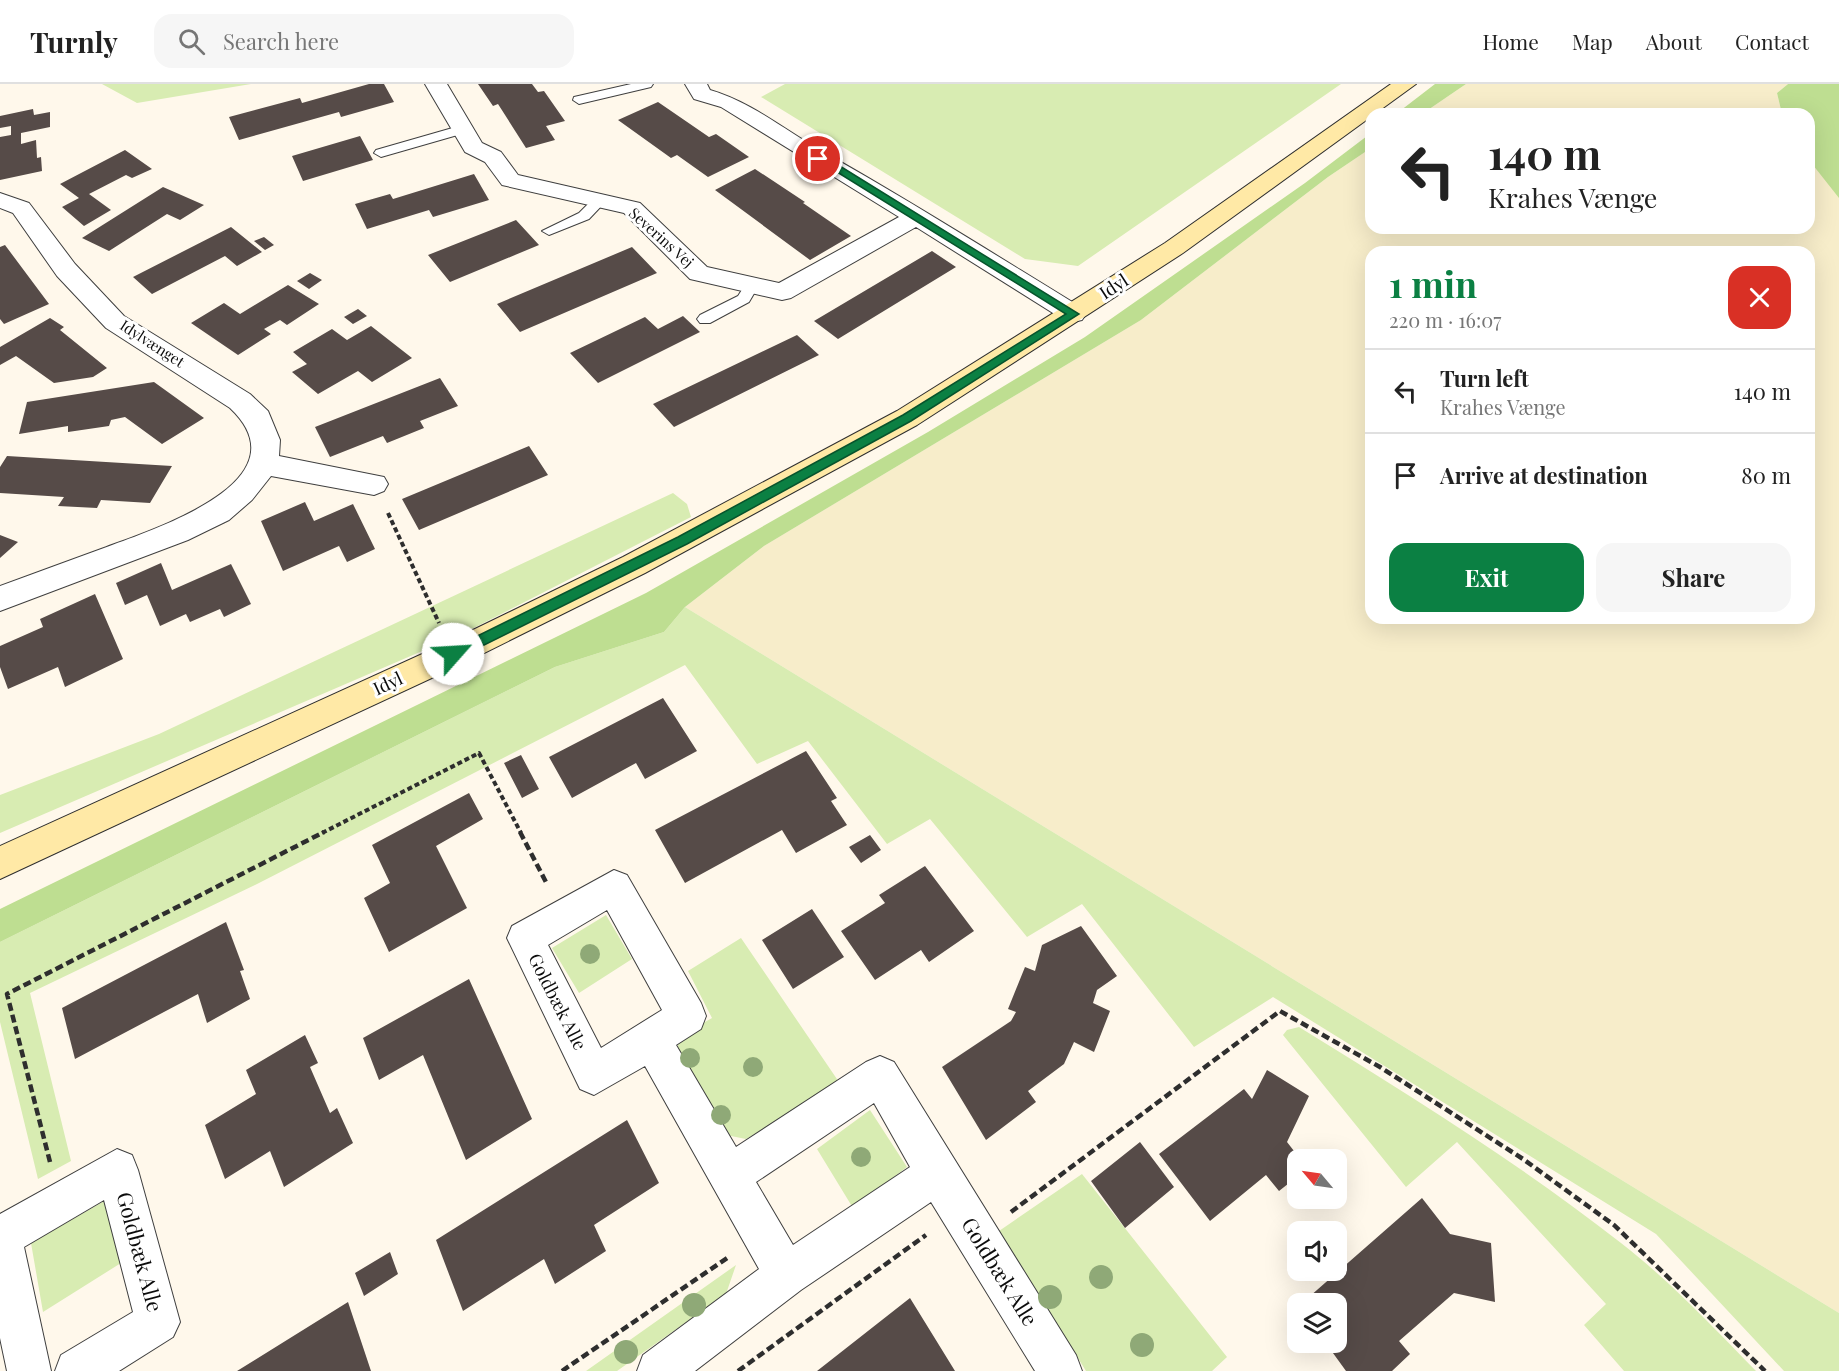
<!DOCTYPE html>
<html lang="en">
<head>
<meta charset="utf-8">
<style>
  body { margin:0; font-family:"Playfair Display",serif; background:#f6f6f6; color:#222; height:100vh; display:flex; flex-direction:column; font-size:22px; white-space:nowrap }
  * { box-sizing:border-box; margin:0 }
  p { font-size:20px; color:#767676 }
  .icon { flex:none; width:33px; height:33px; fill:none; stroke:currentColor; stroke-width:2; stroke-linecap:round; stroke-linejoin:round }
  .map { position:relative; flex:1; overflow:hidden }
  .drawer { position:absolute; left:1365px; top:162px; width:450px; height:378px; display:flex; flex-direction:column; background:#fff; border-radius:18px; box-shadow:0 6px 24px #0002 }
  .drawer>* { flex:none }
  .hud { position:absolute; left:1365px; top:24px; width:450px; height:126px; border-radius:18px; box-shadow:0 6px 24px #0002; background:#fff; color:#222; overflow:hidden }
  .needle { width:39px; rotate:299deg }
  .controls { position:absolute; left:1287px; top:1065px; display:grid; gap:12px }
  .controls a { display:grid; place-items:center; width:60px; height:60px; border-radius:12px; background:#fff; box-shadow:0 6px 24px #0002; font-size:30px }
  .pin { position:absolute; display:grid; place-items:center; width:51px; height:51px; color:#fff; margin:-26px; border:3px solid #fff; border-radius:50%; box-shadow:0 2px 6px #0007 }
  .me { position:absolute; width:66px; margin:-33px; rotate:64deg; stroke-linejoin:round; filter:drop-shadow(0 0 4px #0008) }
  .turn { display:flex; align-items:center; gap:21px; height:126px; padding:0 24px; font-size:27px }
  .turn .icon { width:78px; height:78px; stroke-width:2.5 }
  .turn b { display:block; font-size:42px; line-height:51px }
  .round { display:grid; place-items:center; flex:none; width:63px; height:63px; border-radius:18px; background:#f6f6f6 }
  .head { display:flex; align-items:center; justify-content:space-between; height:102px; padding:0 24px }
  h1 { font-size:36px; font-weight:700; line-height:45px; color:#0b8043 }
  .primary-button { display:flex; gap:12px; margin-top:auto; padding:12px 24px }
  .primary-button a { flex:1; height:69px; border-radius:18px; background:#0b8043; color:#fff; font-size:24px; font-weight:700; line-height:69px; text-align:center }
  .primary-button a+a { background:#f6f6f6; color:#222 }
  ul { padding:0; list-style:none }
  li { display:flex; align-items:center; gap:18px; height:84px; padding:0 24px; border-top:2px solid #e0e0e0 }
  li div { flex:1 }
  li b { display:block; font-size:22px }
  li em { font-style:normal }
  header { display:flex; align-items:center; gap:36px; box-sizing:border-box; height:84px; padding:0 30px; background:#fff; border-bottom:2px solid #e0e0e0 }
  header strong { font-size:28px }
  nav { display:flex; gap:33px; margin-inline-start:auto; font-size:21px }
  .search { width:420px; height:54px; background:#f6f6f6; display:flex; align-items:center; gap:15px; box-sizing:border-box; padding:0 21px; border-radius:18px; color:#767676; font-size:22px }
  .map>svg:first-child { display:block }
  .farmland { fill:#f7edca; fill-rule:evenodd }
  .green { fill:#d8ecb2 }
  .forest { fill:#bede91 }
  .building { fill:#564b48 }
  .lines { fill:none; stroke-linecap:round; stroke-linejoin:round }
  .lane-casing { stroke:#3f3f3f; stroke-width:2 }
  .street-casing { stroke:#3f3f3f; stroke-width:2 }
  .secondary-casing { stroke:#2e2e2e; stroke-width:2 }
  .path-far1 { stroke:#2e2e2e; stroke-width:4; stroke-dasharray:5 3; stroke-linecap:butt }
  .path { stroke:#2e2e2e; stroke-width:4.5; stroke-dasharray:8 4; stroke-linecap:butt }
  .lane { fill:#fff; fill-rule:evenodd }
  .street { fill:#fff; fill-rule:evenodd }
  .secondary { fill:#ffe9a6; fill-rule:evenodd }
  .tree { fill:#8fa977 }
  .route { fill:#0b8043; stroke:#07532c; stroke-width:1.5 }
  .labels { text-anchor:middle; stroke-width:6; stroke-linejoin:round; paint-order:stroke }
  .far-street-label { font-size:15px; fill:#0c0c0c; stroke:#fff }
  .street-label { font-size:18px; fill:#0c0c0c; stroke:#fff }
  .near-street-label { font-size:21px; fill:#0c0c0c; stroke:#fff }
</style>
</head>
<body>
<header>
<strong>Turnly</strong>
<div class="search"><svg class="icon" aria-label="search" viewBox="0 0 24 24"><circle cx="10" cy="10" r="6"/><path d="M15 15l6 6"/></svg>Search here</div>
<nav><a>Home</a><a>Map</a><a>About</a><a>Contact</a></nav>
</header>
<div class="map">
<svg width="1839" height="1287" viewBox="0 0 1839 1287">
  <rect width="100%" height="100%" fill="#fff8eb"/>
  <path class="farmland" d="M1466,0h322l-11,9 5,21h-360z
    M1371,64v80h438v-69l30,37v1117l-1154,-706 79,-61 377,-226 187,-143zM1371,168h438v366h-438z"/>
  <path class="green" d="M102,0h149l-114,19z
    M785,0h556l-263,182 -53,-7 -264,-162z
    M673,409l14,11 4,13 -227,116 -464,200v-38l159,-61z
    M685,523l1154,706v58h-55l-128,-137 -383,-237 -79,50 -112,-143 -55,33 -97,-118 -43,25 -79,-103 -51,23 -72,-99 -426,218 -229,110 41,168 -33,18 -38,-157v-80l555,-275 109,-35z
    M606,831l26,44 -53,34 -27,-45z
    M741,854l100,147 -95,54 -20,-4 -49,-85 3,-14 32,-18 -24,-47z
    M1299,943c110,68 220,136 322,216 49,38 92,84 135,128h-132l-40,-46 22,-21 -149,-162 -51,45 -123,-152 4,-5z
    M870,1026l37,57 -54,41 -36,-59z
    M1082,1090l145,183 -15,14h-126l-87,-140z
    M106,1116l15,63 -78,49 -12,-69z
    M736,1181l-10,29 -109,77h-31z"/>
  <path class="forest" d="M1435,0h31l-44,30h-26z
    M1788,0h51v114l-30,-38v-46h-27l-5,-21z
    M1371,49v15l-43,29 -187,143 -377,226 -79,61 -21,25 -109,35 -555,275v-33l646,-316 282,-161 157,-95 220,-154z"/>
  <path class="building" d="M369,0h15l10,18 -53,15 -2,-5 -100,28 -10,-23 71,-19 2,5z
    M478,0h54l6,8 6,-1 21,30 -19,5 9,14 -29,8 -28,-44 -5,2z
    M658,18l51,35 7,-3 33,23 -41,20 -31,-22 -6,3 -53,-38z
    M33,25l1,6 16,-3v15l-29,6v11l15,-4 1,18 4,-1 1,14 -42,9v-43l11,-2v-9l-11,2v-12z
    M360,52l13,24 -70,21 -11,-25z
    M125,66l27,19 -20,9 -6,-3 -37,19 22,16 -27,16 -22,-19 17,-9 -19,-14z
    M755,85l50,33 -2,1 48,33 -41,24 -95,-70z
    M474,90l15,26 -56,17 -4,-7 -62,19 -12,-25 35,-10 3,5z
    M163,103l41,18 -24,15 -13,-6 -58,37 -27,-13z
    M516,136l23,25 -89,37 -22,-27z
    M231,143l31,25 -25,14 -12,-10 -73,38 -19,-17z
    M264,153l10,8 -9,5 -11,-9z
    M5,161l44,59 -45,20 -4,-5v-72z
    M632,163l25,26 -137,59 -23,-28z
    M932,167l24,16 -118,72 -24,-18z
    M310,189l12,7 -13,9 -12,-8z
    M288,201l31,19 -32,21 -7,-5 -16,9 7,5 -33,21 -47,-32 33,-20 16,11z
    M358,225l9,7 -14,8 -9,-7z
    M683,232l17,16 -102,51 -28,-30 75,-36 13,12z
    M50,234l14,9 -4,3 47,38 -14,9 -39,6 -38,-27 -16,9v-18z
    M371,242l41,32 -40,24 -14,-11 -40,23 -26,-22 15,-8 -14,-12 39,-23 15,11z
    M797,251l22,20 -145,72 -21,-23z
    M440,294l18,28 -38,15 4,7 -37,15 -4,-7 -53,21 -15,-30z
    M154,298l50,36 -42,26 -37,-27 -14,3 -2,6 -41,6v-6l-49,8 8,-32z
    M529,362l19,29 -129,55 -17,-31z
    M7,372l165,10 -22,37 -49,-3 -4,8 -39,-2 6,-9 -64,-4v-26z
    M305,418l9,19 39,-17 22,45 -28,13 -8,-16 -56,25 -22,-50z
    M0,451l18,7 -18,16z
    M161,479l11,27 59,-26 20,40 -27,13 -4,-8 -30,13 -4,-8 -26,12 -13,-31 -22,10 -9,-22z
    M95,510l28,65 -58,28 -7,-20 -50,22 -8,-22v-21l43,-19 -3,-8z
    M663,614l34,53 -52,28 -9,-16 -64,35 -23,-41z
    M806,667l31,47 -6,3 16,24 -51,28 -14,-23 -97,53 -30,-53z
    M521,671l18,34 -17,9 -18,-35z
    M469,709l14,26 -47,27 31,62 -78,44 -25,-54 26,-15 -18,-38z
    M870,751l11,15 -20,13 -12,-16z
    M925,782l49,65 -45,31 -8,-12 -46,30 -34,-49 44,-28 -6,-8z
    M812,825l32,48 -51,32 -31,-49z
    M226,838l18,48 -4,1 10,28 -43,24 -9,-29 -123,65 -13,-51z
    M1081,842l36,50 -20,14 -4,13 17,8 -16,41 -20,-10 -10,22 -36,27 8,11 -50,38 -44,-73 69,-46 5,-9 -8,-3 17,-42 10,4 7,-26z
    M469,895l63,140 -66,41 -43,-105 -44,25 -16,-42z
    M305,951l13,28 -8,4 20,46 7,-5 16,35 -69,44 -14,-36 -45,28 -20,-54 51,-31 -10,-24z
    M1267,986l42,26 -22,46 14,18h-3v16l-19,15 -13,-16 -56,46 -51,-67 85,-65 8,10z
    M627,1036l32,63 -65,42 12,26 -51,33 -11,-25 -81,52 -27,-71z
    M1140,1058l34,45 -49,41 -34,-47z
    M1422,1114l28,36 41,9 4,59 -41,-9 -55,48 11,13 -18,17h-46l-21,-29h11v-38h-35z
    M390,1168l8,22 -34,22 -9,-23z
    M910,1214l45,73h-138z
    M348,1218l23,69h-134z"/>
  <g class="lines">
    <g class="lane-casing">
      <path id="lane" d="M631,0h22l-2,3 -72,17 -6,-4 1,-3z
        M463,41l5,1v6l-87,25 -7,-4 2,-3z
        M601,111l7,4 -19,20 -40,16 -7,-4 37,-18 17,-17z
        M752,196l7,5 -10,17 -39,21h-10l-3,-4 3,-4 38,-19 9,-14z"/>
    </g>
    <g class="street-casing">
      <path id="street" d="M425,0h22l35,59 19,9 17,23 122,28 67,64 72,16 120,-66 -178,-110 -27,-8 -9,-15h22l3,6c44,13 75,41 115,63 87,49 172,103 257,155l4,6 -4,6 -9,2 -9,-2 -148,-93 -125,71 -9,2 -92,-21 -66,-66 -122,-28 -17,-23 -20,-10z
        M0,109l29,10 46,61 49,52 126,78 18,17 12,29 -1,16 105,21 4,7 -4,7 -10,4 -103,-19 -19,24 -23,20 -41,20 -188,71v-25c35,-13 69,-25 104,-38 50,-19 203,-67 126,-140l-124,-80 -49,-52 -44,-63 -13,-5z
        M614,786l13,5 74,128 5,13 -5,13 -25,16 60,102 130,-85 14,-6 14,6 182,293 6,16h-47l-104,-169 -130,88 -106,81h-58l6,-16 116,-86 -114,-203 -51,29 -14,-6 -73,-151 5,-12zM607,826l55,100 -61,38 -53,-103zM874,1019l36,64 -117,78 -37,-63z
        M117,1065l15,6 6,15 42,152 -7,15 -54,34h-64l6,-16 72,-43 -29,-112 -80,47 27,124h-44l-7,-33v-124z"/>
    </g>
    <g class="secondary-casing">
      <path id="secondary" d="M1391,0h25l-233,169 -266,172 -272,148 -181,90 -464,216v-33l442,-201 181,-88 274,-146 268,-168z"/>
    </g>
    <path class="path-far1" d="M388,429l51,110
      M322,749l157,-80 42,80"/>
    <path class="path" d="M520,748l27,52
      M50,1078l-43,-168 317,-162
      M1011,1128l269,-201 100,56 143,92 91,66 151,146
      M562,1287l168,-115
      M738,1287l188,-136"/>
    <use href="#lane" class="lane"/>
    <use href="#street" class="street"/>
    <use href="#secondary" class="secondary"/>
  </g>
  <g class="tree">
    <circle cx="590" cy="870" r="10"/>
    <circle cx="690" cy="974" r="10"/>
    <circle cx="753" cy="983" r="10"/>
    <circle cx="721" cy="1031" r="10"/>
    <circle cx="861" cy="1073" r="10"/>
    <circle cx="1101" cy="1193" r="12"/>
    <circle cx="1050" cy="1213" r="12"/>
    <circle cx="694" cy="1221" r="12"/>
    <circle cx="1142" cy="1261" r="12"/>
    <circle cx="626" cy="1268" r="12"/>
  </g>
  <path class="route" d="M818,73l17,6 244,151 -168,107 -224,123 -229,114h-9v-8l229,-113 225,-122 163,-101 -237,-147 -15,-6 -1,-2z"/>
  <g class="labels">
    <g class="far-street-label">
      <text transform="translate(661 154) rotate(42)" y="5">Severins Vej</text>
      <text transform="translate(152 260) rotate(33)" y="5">Idylvænget</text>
    </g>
    <g class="street-label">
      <text transform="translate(1114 203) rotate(-33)" y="6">Idyl</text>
      <text transform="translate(388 600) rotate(-25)" y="6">Idyl</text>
      <text transform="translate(557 918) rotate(63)" y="6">Goldbæk Alle</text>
    </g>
    <g class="near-street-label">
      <text transform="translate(139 1168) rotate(75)" y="7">Goldbæk Alle</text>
      <text transform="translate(999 1188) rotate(58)" y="7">Goldbæk Alle</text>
    </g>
  </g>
</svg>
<div class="controls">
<a><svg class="needle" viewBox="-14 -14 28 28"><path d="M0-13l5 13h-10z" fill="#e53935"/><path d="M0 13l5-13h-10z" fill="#767676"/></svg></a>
<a><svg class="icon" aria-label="sound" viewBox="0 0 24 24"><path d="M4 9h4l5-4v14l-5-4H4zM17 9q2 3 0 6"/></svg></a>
<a><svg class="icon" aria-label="layers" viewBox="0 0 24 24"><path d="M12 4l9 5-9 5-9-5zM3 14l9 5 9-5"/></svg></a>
</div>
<div class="pin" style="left:818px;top:75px;background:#d93025"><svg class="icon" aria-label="arrive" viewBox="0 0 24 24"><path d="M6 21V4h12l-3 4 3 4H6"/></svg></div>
<svg class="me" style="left:453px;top:570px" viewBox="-20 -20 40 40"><circle r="19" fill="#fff"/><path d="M0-13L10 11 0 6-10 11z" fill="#0b8043"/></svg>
<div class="hud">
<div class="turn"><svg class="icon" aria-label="left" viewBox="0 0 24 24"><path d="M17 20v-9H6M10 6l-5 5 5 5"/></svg><div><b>140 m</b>Krahes Vænge</div></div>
</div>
<section class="drawer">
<div class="head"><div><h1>1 min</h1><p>220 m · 16:07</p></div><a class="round" style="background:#d93025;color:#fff"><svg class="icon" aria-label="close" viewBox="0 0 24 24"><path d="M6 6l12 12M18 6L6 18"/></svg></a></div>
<ul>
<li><svg class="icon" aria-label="left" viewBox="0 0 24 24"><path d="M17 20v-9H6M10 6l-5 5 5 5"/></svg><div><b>Turn left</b><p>Krahes Vænge</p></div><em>140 m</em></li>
<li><svg class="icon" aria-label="arrive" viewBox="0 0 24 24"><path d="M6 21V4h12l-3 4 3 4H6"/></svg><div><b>Arrive at destination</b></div><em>80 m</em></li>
</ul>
<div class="primary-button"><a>Exit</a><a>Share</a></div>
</section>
</div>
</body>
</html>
